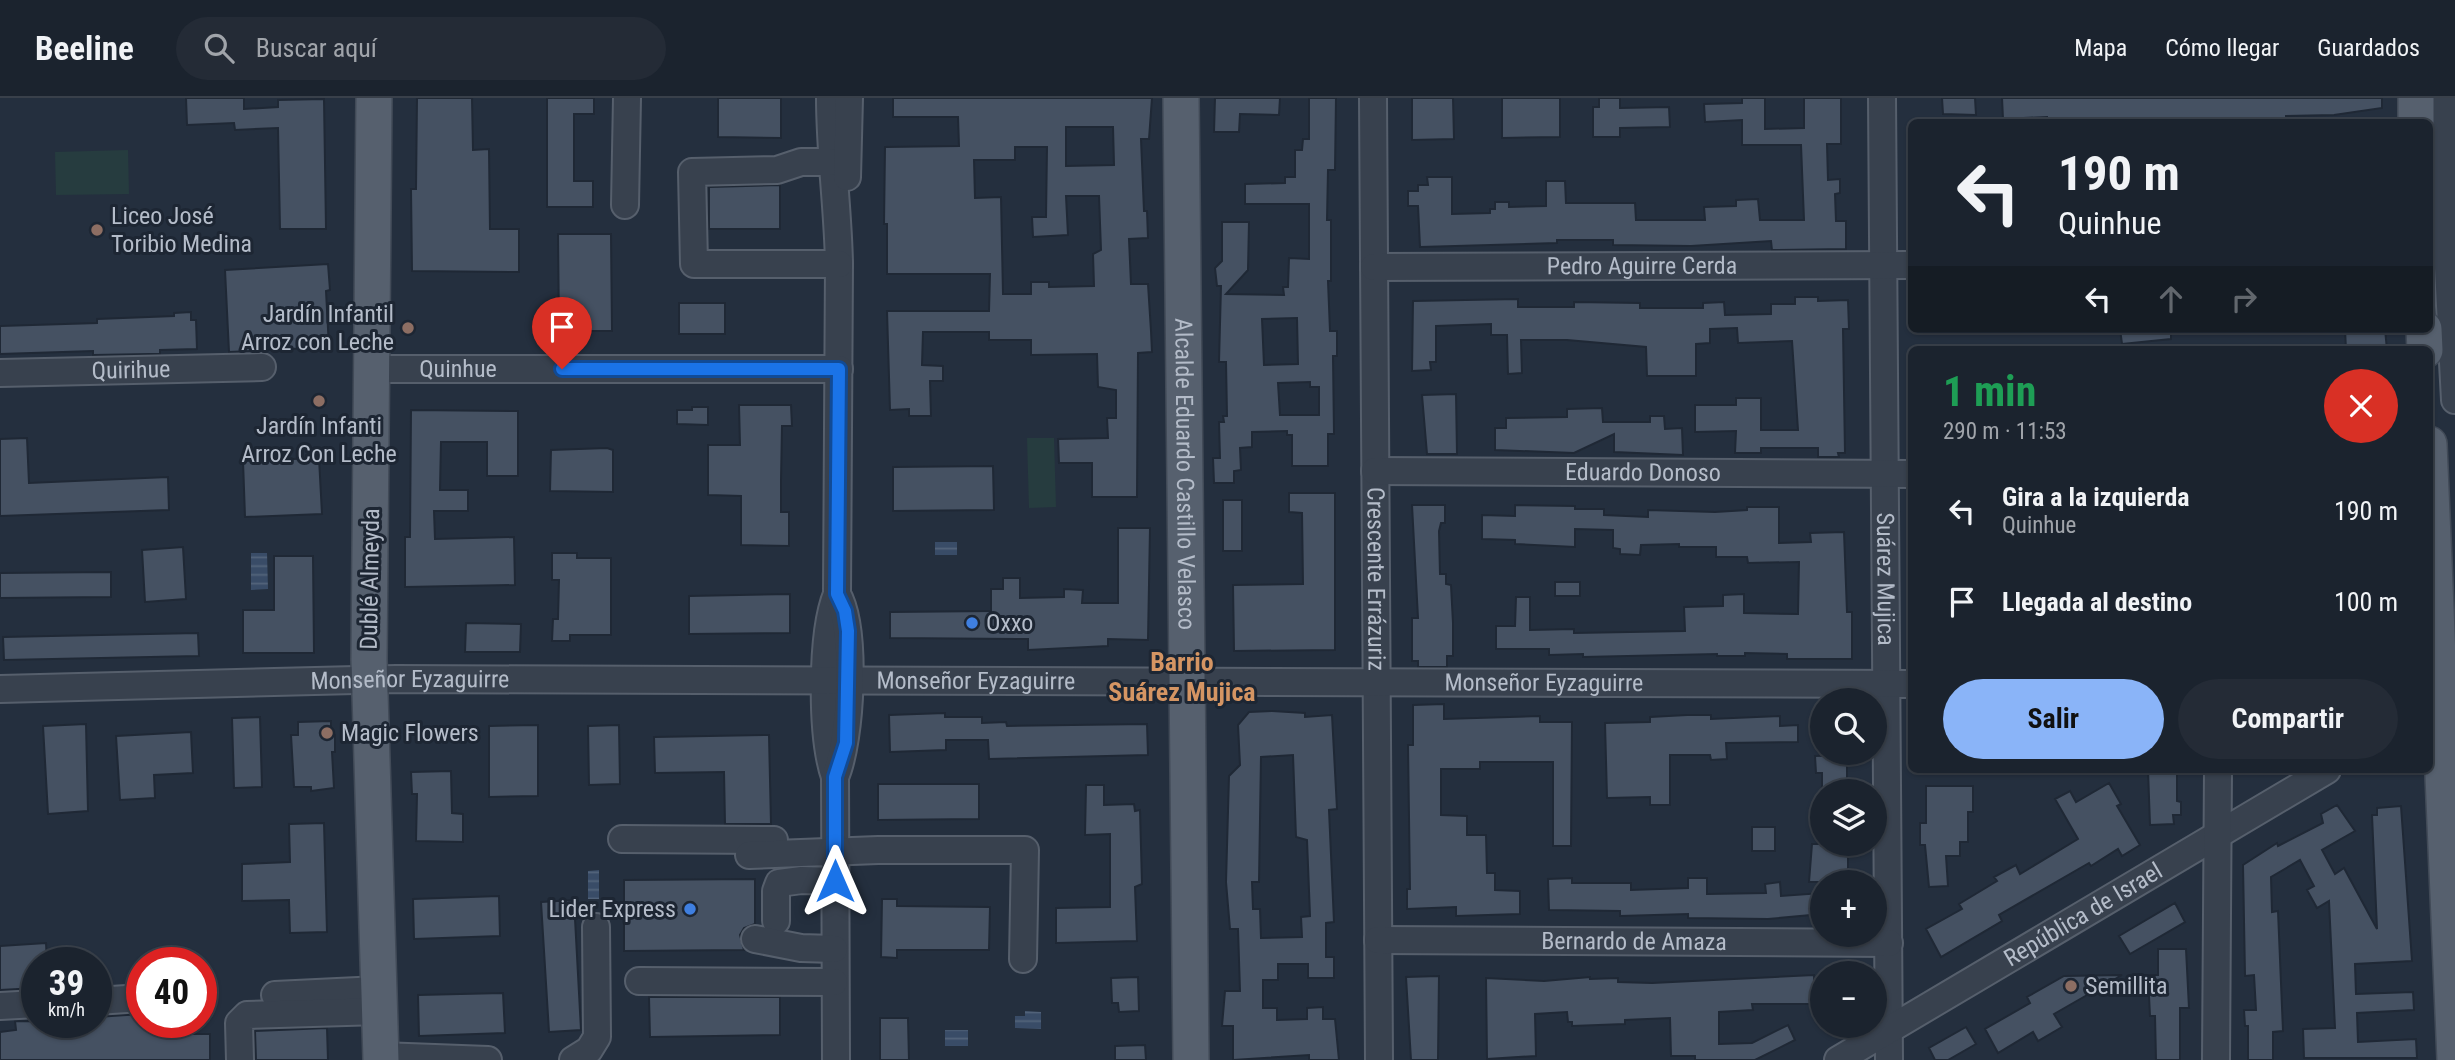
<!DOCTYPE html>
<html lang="es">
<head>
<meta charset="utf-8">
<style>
  body { margin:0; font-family:"Roboto Condensed",sans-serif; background:#242b36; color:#f1f3f6; height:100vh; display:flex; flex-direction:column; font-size:26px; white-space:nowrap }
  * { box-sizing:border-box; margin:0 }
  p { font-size:23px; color:#a0a4aa }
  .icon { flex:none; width:38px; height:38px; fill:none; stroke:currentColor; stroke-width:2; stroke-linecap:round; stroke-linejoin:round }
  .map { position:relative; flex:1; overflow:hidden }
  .drawer { position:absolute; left:1908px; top:248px; width:525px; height:427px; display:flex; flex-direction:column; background:#1b232e; border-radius:10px; box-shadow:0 2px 5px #0004,0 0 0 2px #39404a }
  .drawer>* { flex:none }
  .top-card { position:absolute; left:1908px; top:21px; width:525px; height:214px; border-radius:10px; box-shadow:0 2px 5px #0004,0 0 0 2px #39404a; background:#1b232e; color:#f1f3f6; overflow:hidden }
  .tools { position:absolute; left:1810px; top:590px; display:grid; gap:14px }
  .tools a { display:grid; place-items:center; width:77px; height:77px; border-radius:50%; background:#1b232e; box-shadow:0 2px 5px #0004,0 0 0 2px #39404a; font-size:35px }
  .speed { position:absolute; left:21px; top:849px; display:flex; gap:14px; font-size:35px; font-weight:700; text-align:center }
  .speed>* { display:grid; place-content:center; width:91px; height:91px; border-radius:50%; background:#1b232e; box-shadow:0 2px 5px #0004,0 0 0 2px #39404a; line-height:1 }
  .speed small { font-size:18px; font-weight:400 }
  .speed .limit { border:10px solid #d22; background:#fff; color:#111 }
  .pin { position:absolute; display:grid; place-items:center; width:60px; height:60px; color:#fff; margin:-72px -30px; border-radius:50% 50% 50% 0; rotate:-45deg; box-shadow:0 0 7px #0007 }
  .pin .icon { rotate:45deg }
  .me { position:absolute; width:77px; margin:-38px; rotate:0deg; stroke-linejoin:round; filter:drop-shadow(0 0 5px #0008) }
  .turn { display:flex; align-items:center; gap:24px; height:147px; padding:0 35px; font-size:32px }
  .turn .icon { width:91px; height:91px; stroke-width:2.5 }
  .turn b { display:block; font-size:49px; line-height:60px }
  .lanes { display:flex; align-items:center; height:66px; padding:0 35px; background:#0003; justify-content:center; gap:35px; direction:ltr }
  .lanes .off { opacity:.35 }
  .round { display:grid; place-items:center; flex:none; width:74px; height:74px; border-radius:37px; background:#242b36 }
  .head { display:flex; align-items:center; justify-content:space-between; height:119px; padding:0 35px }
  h1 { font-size:42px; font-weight:700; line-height:52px; color:#1e9e55 }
  .action { display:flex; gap:14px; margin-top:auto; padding:14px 35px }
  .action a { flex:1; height:80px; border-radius:42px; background:#8ab4f8; color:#111; font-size:28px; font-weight:700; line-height:80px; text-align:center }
  .action a+a { background:#242b36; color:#f1f3f6 }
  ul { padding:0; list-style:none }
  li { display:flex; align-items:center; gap:21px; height:91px; padding:0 35px }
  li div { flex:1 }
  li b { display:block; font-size:26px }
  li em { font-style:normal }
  header { display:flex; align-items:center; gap:42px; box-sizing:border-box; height:98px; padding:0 35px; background:#1b232e; border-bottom:2px solid #39404a }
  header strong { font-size:33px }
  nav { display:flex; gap:38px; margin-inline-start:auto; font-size:24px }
  .search { width:490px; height:63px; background:#242b36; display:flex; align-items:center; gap:18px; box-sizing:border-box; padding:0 24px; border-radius:38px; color:#a0a4aa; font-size:26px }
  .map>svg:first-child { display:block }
  .park { fill:#263c3f }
  .water { fill:url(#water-rules) }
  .building { fill:#455162; stroke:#1f2835; stroke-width:2; fill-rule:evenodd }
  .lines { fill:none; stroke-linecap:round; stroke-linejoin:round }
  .minor-casing { stroke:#565f6c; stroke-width:30 }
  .major-casing { stroke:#414a57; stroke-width:38 }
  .minor { stroke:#38414e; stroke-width:26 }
  .major { stroke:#56606e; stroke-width:35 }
  .route-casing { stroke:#114b97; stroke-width:18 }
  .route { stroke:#1a73e8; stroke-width:12 }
  .education-dot { fill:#8d6e63; stroke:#1d2633; stroke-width:2.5 }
  .shop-dot { fill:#3f7fe0; stroke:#1d2633; stroke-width:2.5 }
  .labels { text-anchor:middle; stroke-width:6; stroke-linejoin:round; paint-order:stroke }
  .poi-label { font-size:24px; fill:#b4bcc9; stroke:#1d2633; text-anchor:start }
  .street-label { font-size:24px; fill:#b4bcc9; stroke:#1d2633 }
  .neighbourhood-label { font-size:26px; font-weight:bold; fill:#d59563; stroke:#1d2633 }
</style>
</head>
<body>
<header>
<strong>Beeline</strong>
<div class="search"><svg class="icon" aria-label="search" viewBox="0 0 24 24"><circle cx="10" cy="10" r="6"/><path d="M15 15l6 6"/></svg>Buscar aquí</div>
<nav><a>Mapa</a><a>Cómo llegar</a><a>Guardados</a></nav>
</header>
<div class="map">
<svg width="2455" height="962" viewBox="0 0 2455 962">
  <defs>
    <pattern id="water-rules" width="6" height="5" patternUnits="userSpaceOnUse" patternTransform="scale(1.75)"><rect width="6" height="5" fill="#394c67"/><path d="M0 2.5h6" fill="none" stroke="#53647b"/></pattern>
  </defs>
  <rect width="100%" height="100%" fill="#242f3e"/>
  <path class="park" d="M128,52l1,44 -73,1 -1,-43z
    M1027,340h27l2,69 -27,1z"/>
  <path class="water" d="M935,444h22v13h-22z
    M251,455h16l1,36 -17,1z
    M599,772v29h-11v-28z
    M1025,913l16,1v17l-26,-1v-12h10z
    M945,932h23v16h-23z"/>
  <path class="building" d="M186,0h58v11l34,-2v-7l46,-1 2,130h-46l-2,-101 -43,2 -1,-7 -47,2z
    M417,0h55l1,52 16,-1 1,80h29v43l-107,-1 -1,-82h5z
    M547,0h47v16h-20v67h19v26h-46z
    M718,0h63v40l-63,-1z
    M893,0h259l-3,41h-8l3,72h3l1,27 -19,1 2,45h17l3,47 1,21 -14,1 -1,144h-45v-34h-33l-1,-24 50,-1 -1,-20h9v-28l-18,-3 -1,-33 -66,1v-15h-42v-8h-66l-1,33 21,1v15h-13l1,35h-22v-7l-19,1 -3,-99h102l1,-37h-103v-50h-3l1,-77 74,-1 -1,-29h-65zM1066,29h47l1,38 -48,1zM1015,49h32l-1,70h-14l1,20 35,-2 -2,-39h33l2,54 -8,4 1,32 -45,1v-5h-18v12h-28l-2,-97 -26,1 -1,-38h41z
    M1215,0h65l-1,17 -39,-1 -1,18h-25z
    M1309,0h27l-1,72h-7l-1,50h4v61h-3l2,50h7v25h-4l1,78h-6v32h-36v-31h-5v-4l-35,1v15l-12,1 1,22 -7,1v12h-20l-1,-25h7l-1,-36h5l-1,-6h4l-1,-54h-7l2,-76h-4l-2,-18 7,-7v-39h27l-1,48 -22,24 58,1 -1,-8h5l1,-29 20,1v-55h-64v-20l40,-1v-6h10v-27h7l1,-11h6zM1297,220l1,46 -34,1 -2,-46zM1310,284v5h9v28h-39l-2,-32z
    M1412,0h41l1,41 -42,1z
    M1502,0h58v39l-58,1z
    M1599,0h21v10l49,-1 1,20 -50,1v9h-27v-30h6z
    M1742,0h23v31l39,-1v-30h37v46h-14l1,36 12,-1v14l-5,1 1,27h10v28l-74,1 -1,-9 -80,5 -78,-1v-5h-56v3l-137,4 -2,-41h-10v-15h10v-6h10l-1,-8h25v37l38,-1v-4h5v-7h14v5l37,-1v-25h19l1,22h69l1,17h69l-1,-13 32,-1v-6l22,-1 2,21h44l-3,-75h-59v-25l-37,2 -1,-18 38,-1z
    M1942,0h33l1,17 -33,-1z
    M2002,0h380v10l-48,7 -48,1v6h-239v-5l-44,2z
    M780,87v44h-71v-42z
    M558,136h53l1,97h-53z
    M328,166l2,26 -4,1 3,56 -100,5 -4,-82z
    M1795,199h23v4l30,-1 1,29h-6l2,124h-7l1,4h-21v-9h-57v5h-26l1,-22 -41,1v-27h41v-7h25v32h37l-6,-89 -54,2 -1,-15 -27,1v14l-14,1v32h-49l-1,-29 -79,-7h-46l1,33 -14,1 -1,-39h-16v-11l-55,2v36h-6l1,8 -19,1 1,-70 105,-2v8h56v-5l66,1v5h63v-5l21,-1 1,13 46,-1v-10h24z
    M679,205h46v31h-46z
    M191,214v8h5l1,29 -37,1v4h-10l-57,1v-4l-93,3v-28l97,-3v-4l77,-3v-3z
    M2120,231h51v10l-49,5z
    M2345,231h40l2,21h-41z
    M1456,296l1,60h-30l-5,-59z
    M739,307h52l1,21h-10l-1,54v32h8v34l-48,-1v-49l-33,-1v-50h32z
    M692,309h16v18l-31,-1v-14h15z
    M1602,310l1,14h47v-6h14l1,13 17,-1 1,27 -69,-3v-18l-40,19 -79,-3v-22h11v-10l61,-1v-8z
    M411,312l107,1v65h-31v-34h-46l-1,48h28v21h-34l1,28 79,-2 1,48 -110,2v-50h5z
    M27,340l2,45 139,-6 1,33 -169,6v-77z
    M607,350l6,2v42l-63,-1 1,-41z
    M319,360l3,56 -77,3 -2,-56z
    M993,368l1,44 -101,1v-44z
    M1289,395h46v157l-101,1 -1,-66 70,-1 -1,-71 -13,-1z
    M1223,402h19v51h-19z
    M1412,407h33v18h-4l-2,8 1,43h6v10l5,1 2,38v33h-6v11h-29v-6h-6v-43h6z
    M1515,407l60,1v3h29v6l44,2v-7l67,2 32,-2v-3h32v36l32,-1 -1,-9 34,-1 3,80h5v47h-65v-5l-42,-1v3h-28v-2l-134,3v-3l-34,1v-6h-53v-23h19l1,-29h14v33l44,-1v4l111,-2 -1,-24 39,-1v-11l21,-1v19l54,1 1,-52 -51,1 -1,-6h-31v-10h-37v-3l-38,1 -1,10 -20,-1v-5l-7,-1v-18l-38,-1v18l-60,-3v-4l-33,-1v-24l33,1z
    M1118,430h32l-2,112 -40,-1v7l-80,4v-11l-138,-1v-26l101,-1v-22h12v-11h17v20l44,-1v-8l19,1 -1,13h36z
    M183,449l3,52 -41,3 -3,-52z
    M552,455h25v5h34v77h-41v6h-18l1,-22h5l1,-39h-7z
    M274,458h39l1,97h-71v-43h31z
    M111,474v25l-111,1v-25z
    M1555,484h25v14h-25z
    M790,496v39l-101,1v-38z
    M466,525l55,1 -1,28h-55z
    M198,535l1,23 -195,4 -1,-23z
    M1444,606v15l96,-3v6h32l-1,124h-18v-84h-73v7h-39v46l26,1v19h19l1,38h8v17l25,1v23l-64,2v-9l-49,2v-20h3l-2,-144h5v-40z
    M1272,613l33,2v4l27,-2 5,94 -8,1 5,112 -8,1v34h8v21h-26v-14h-30v16h-15v28h14v12l30,-1v-11l16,-1v12h12l4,41h-30v-5l-76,5v-34h-11l3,-35h15l-2,-62h-8l-4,-47 3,-106 11,-11 -2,-40 11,-13zM1293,657l3,82 11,3 3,76 -9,1 1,20 -41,1 -1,-29h-7l-1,-27h7l2,-125z
    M945,615v4h37v6l24,-1 1,4 140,-2 1,31 -159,4 -1,-19h-42v10l-56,2 -1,-37z
    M1687,617h24v4l69,-3v10l18,-1v17l-72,1 1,16 -16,1 -1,-5h-40v50h-20v-8l-43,1 -2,-75 45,-1v-5z
    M260,619l2,70 -28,1 -2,-70z
    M331,623v14h4v17h-3l2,36 -23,3v-4h-17l-3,-52h7v-13z
    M86,626l2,87 -40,3 -5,-88z
    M538,627v71l-49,1v-71z
    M619,627l1,59 -31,1 -1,-59z
    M191,634l2,41 -39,2 1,23 -35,2 -4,-64z
    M769,637l2,89h-46l-1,-52 -69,1 -1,-36z
    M1847,657v36h-25v-18h-6l-1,-17z
    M2148,672h29v31l4,1v13h-8l1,9 -24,1z
    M451,673l1,42 11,1v28l-47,-1 1,-47h-5l-1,-22z
    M2109,685l12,21 -4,2 23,39 -18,11 -4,-7 -27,17 -2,-3 -90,52 3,6 -61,36 -15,-28 36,-20 -3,-5 38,-23 -3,-4 22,-12 4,9 58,-35 -23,-40 15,-8 6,11z
    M878,686h101v35l-101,1z
    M1086,687h18v20l30,-1 1,7 5,-1 2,74 -7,3 2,54 -81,2v-35l54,-1v-73l-25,1z
    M1926,688h47v26h-5v30h-8v14h-14l2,30 -19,1 -4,-42h-5v-22h6z
    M2337,707l18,26 -33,19 13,24 9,-6 33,61 -5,-114h5v-7l24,-2 11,155 -57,3 1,30 57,-2 1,18 -57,3 1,29 58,-3 1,19h-113l-1,-29 32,-1 -6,-127 -12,7 -10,-18 7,-4 -14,-26 -29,17 1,35 6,-1 5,120 -10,1v28h-25v-34h-3l-1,-16h12l-2,-35 -9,1 -2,-111 34,-22 1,3 45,-23 -2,-9z
    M324,725l3,109 -37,1 -1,-33 -47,1v-37l48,-2 -1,-38z
    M1752,729h23v24h-23z
    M1812,746h36v38h-39z
    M1572,780v5h59v7l57,-2v-10h19v16l59,-1 -1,-9 15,-2 1,14 41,-3v21l-54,5 -80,-1v-4l-68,2v-5l-71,-1 -1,-31z
    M755,781v45l-11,4 -4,7 4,15 -120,1v-71z
    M499,798l1,40 -86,3 -1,-40z
    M882,801h15v7l93,1 -1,43h-92v8l-16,-1z
    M574,802l7,130 -32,2 -8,-130z
    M2175,805l10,19 -55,32 -11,-18z
    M46,845l1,19h-10v26l-37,2v-44z
    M2158,851h28l3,59h-9v52h-24l-1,-44h-5l-1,-20 -5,-1v-20h14z
    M1814,877l1,29h-63l1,6 -34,2v32l33,-1 36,-18 7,15 -40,20h-60v-4h-24l-1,-38 -45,2v4l-53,2v-4h-4l-1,-10 -32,2 1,42 -49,3 -1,-81 58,3 46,-4v2l28,-1v4l34,1z
    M2122,877l-68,39 8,13 -24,14 -5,-9 -35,21 -13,-24 45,-26 -3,-6 37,-21z
    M1439,878l-1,84h-27l-5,-83z
    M1138,879l1,34 -20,1 -1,-9h-6l-1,-25z
    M503,895l2,40 -86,3 -1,-41z
    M649,899h131v38l-130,2z
    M142,916v8h27l1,12h40v26h-210v-28l16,-2 -1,-9 81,1v-5z
    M880,920h28l1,42h-29z
    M1966,929l10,17 -28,16h-13l-6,-12z
    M327,930l1,32h-72l-1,-29z
    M1145,947l1,15h-31v-14z"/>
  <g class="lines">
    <g class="minor-casing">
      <g id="minor">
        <path d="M830,0c0,56 8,110 9,166l-2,330c-16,39 -16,143 -2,183l1,283"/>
        <path id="s1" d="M1373,0l6,962"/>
        <path id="s2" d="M1882,0l7,962"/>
        <path d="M2444,0l-1,75 12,227"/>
        <path d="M830,64h-29l-24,8 -85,2 2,92h145"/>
        <path d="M847,79l2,-79"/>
        <path d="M625,107l2,-107"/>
        <path id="s3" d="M1374,169l537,-2"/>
        <path id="s4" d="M372,271h467"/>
        <path id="s5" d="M0,275l262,-6"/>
        <path id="s6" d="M1375,373l536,3"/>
        <path id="s7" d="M0,591l396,-10 1515,5"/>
        <path d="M835,679c16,-36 22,-149 2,-183"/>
        <path d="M622,741l152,1"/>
        <path d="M749,757l129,-5h147l-2,109"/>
        <path d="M776,823v-30l3,-8 23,-3 33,1"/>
        <path d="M755,841l46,9 33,1"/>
        <path id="s8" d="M1378,842l511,3"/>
        <path d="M639,883l195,1"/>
        <path d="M275,897l104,-5"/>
        <path d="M96,903l46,-3"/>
        <path d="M0,908l37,-2"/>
        <path d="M381,958l107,4"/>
        <path d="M240,962l-1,-37 8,-8 133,-4"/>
        <path d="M573,962l16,-10 8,-13 -1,-110"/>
        <path id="s9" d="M1838,962l489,-290"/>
        <path d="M2216,962l2,-290"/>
      </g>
    </g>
    <g class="major-casing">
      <g id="major">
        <path d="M374,0l-5,562 12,400"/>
        <path id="s10" d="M1181,0l10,962"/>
        <path d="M2416,0v24"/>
        <path d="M2424,231l1,21"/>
        <path d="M2429,346l26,616"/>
      </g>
    </g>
    <use href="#minor" class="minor"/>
    <use href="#major" class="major"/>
  </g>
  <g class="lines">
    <g class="route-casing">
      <path id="route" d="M562,271h277l-2,225 8,17 3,20 -2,112 -11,34v104"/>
    </g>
    <use href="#route" class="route"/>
  </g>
  <g class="education-dot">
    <circle cx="97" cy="132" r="7"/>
    <circle cx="408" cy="230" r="7"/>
    <circle cx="319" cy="303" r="7"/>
    <circle cx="327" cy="635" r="7"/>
    <circle cx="2071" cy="888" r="7"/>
  </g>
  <g class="shop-dot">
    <circle cx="972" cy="525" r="7"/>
    <circle cx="690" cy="811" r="7"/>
  </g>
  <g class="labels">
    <g class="poi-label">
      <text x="111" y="126">Liceo José<tspan x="111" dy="28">Toribio Medina</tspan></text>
      <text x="394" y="224" text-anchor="end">Jardín Infantil<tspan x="394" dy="28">Arroz con Leche</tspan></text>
      <text x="319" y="336" text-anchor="middle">Jardín Infanti<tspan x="319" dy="28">Arroz Con Leche</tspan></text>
      <text x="986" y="533">Oxxo</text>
      <text x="341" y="643">Magic Flowers</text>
      <text x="676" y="819" text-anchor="end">Lider Express</text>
      <text x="2085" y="896">Semillita</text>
    </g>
    <g class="street-label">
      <text dy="8" stroke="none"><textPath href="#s3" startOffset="268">Pedro Aguirre Cerda</textPath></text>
      <text dy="8" stroke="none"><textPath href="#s5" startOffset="131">Quirihue</textPath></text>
      <text dy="8" stroke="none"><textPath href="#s4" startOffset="86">Quinhue</textPath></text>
      <text dy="8" stroke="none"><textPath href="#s6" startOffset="268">Eduardo Donoso</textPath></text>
      <text dy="8" stroke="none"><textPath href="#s10" startOffset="376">Alcalde Eduardo Castillo Velasco</textPath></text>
      <text transform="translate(370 481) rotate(-89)" y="8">Dublé Almeyda</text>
      <text dy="8" stroke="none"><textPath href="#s1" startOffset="481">Crescente Errázuriz</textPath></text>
      <text dy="8" stroke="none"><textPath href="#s2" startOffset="481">Suárez Mujica</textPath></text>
      <text dy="8" stroke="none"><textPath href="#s7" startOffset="410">Monseñor Eyzaguirre</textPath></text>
      <text dy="8" stroke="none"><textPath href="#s7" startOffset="976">Monseñor Eyzaguirre</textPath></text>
      <text dy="8" stroke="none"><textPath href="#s7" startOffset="1544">Monseñor Eyzaguirre</textPath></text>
      <text dy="8" stroke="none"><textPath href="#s9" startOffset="285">República de Israel</textPath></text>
      <text dy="8" stroke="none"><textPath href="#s8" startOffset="256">Bernardo de Amaza</textPath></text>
    </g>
    <g class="neighbourhood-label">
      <text x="1182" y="573">Barrio<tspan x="1182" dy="30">Suárez Mujica</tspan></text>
    </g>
  </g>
</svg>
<div class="tools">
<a><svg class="icon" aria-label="search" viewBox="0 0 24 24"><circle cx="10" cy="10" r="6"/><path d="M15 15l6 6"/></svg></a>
<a><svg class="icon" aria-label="layers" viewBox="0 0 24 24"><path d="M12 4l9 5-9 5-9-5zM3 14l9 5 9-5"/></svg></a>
<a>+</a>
<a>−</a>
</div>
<div class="speed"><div>39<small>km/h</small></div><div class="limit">40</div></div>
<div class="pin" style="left:562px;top:271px;background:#d93025"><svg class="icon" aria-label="arrive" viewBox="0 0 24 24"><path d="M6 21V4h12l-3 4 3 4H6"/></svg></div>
<svg class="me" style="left:835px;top:783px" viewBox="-20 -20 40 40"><path d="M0-17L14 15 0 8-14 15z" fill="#1a73e8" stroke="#fff" stroke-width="4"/></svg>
<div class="top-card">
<div class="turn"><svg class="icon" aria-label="left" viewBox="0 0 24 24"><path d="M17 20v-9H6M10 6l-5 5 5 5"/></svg><div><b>190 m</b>Quinhue</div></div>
<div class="lanes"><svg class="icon" aria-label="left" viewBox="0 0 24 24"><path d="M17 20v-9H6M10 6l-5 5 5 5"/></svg><svg class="icon off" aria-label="ahead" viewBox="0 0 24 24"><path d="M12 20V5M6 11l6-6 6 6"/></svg><svg class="icon off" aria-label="right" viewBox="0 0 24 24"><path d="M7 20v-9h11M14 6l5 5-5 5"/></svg></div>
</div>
<section class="drawer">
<div class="head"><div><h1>1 min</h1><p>290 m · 11:53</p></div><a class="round" style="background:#d93025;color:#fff"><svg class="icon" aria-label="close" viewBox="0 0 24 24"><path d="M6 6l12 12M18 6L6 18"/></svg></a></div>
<ul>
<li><svg class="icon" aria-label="left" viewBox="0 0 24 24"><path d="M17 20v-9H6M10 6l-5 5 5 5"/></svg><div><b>Gira a la izquierda</b><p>Quinhue</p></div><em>190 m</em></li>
<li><svg class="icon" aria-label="arrive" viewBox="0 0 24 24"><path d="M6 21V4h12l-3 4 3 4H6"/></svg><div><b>Llegada al destino</b></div><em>100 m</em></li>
</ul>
<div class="action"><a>Salir</a><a>Compartir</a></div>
</section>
</div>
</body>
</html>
